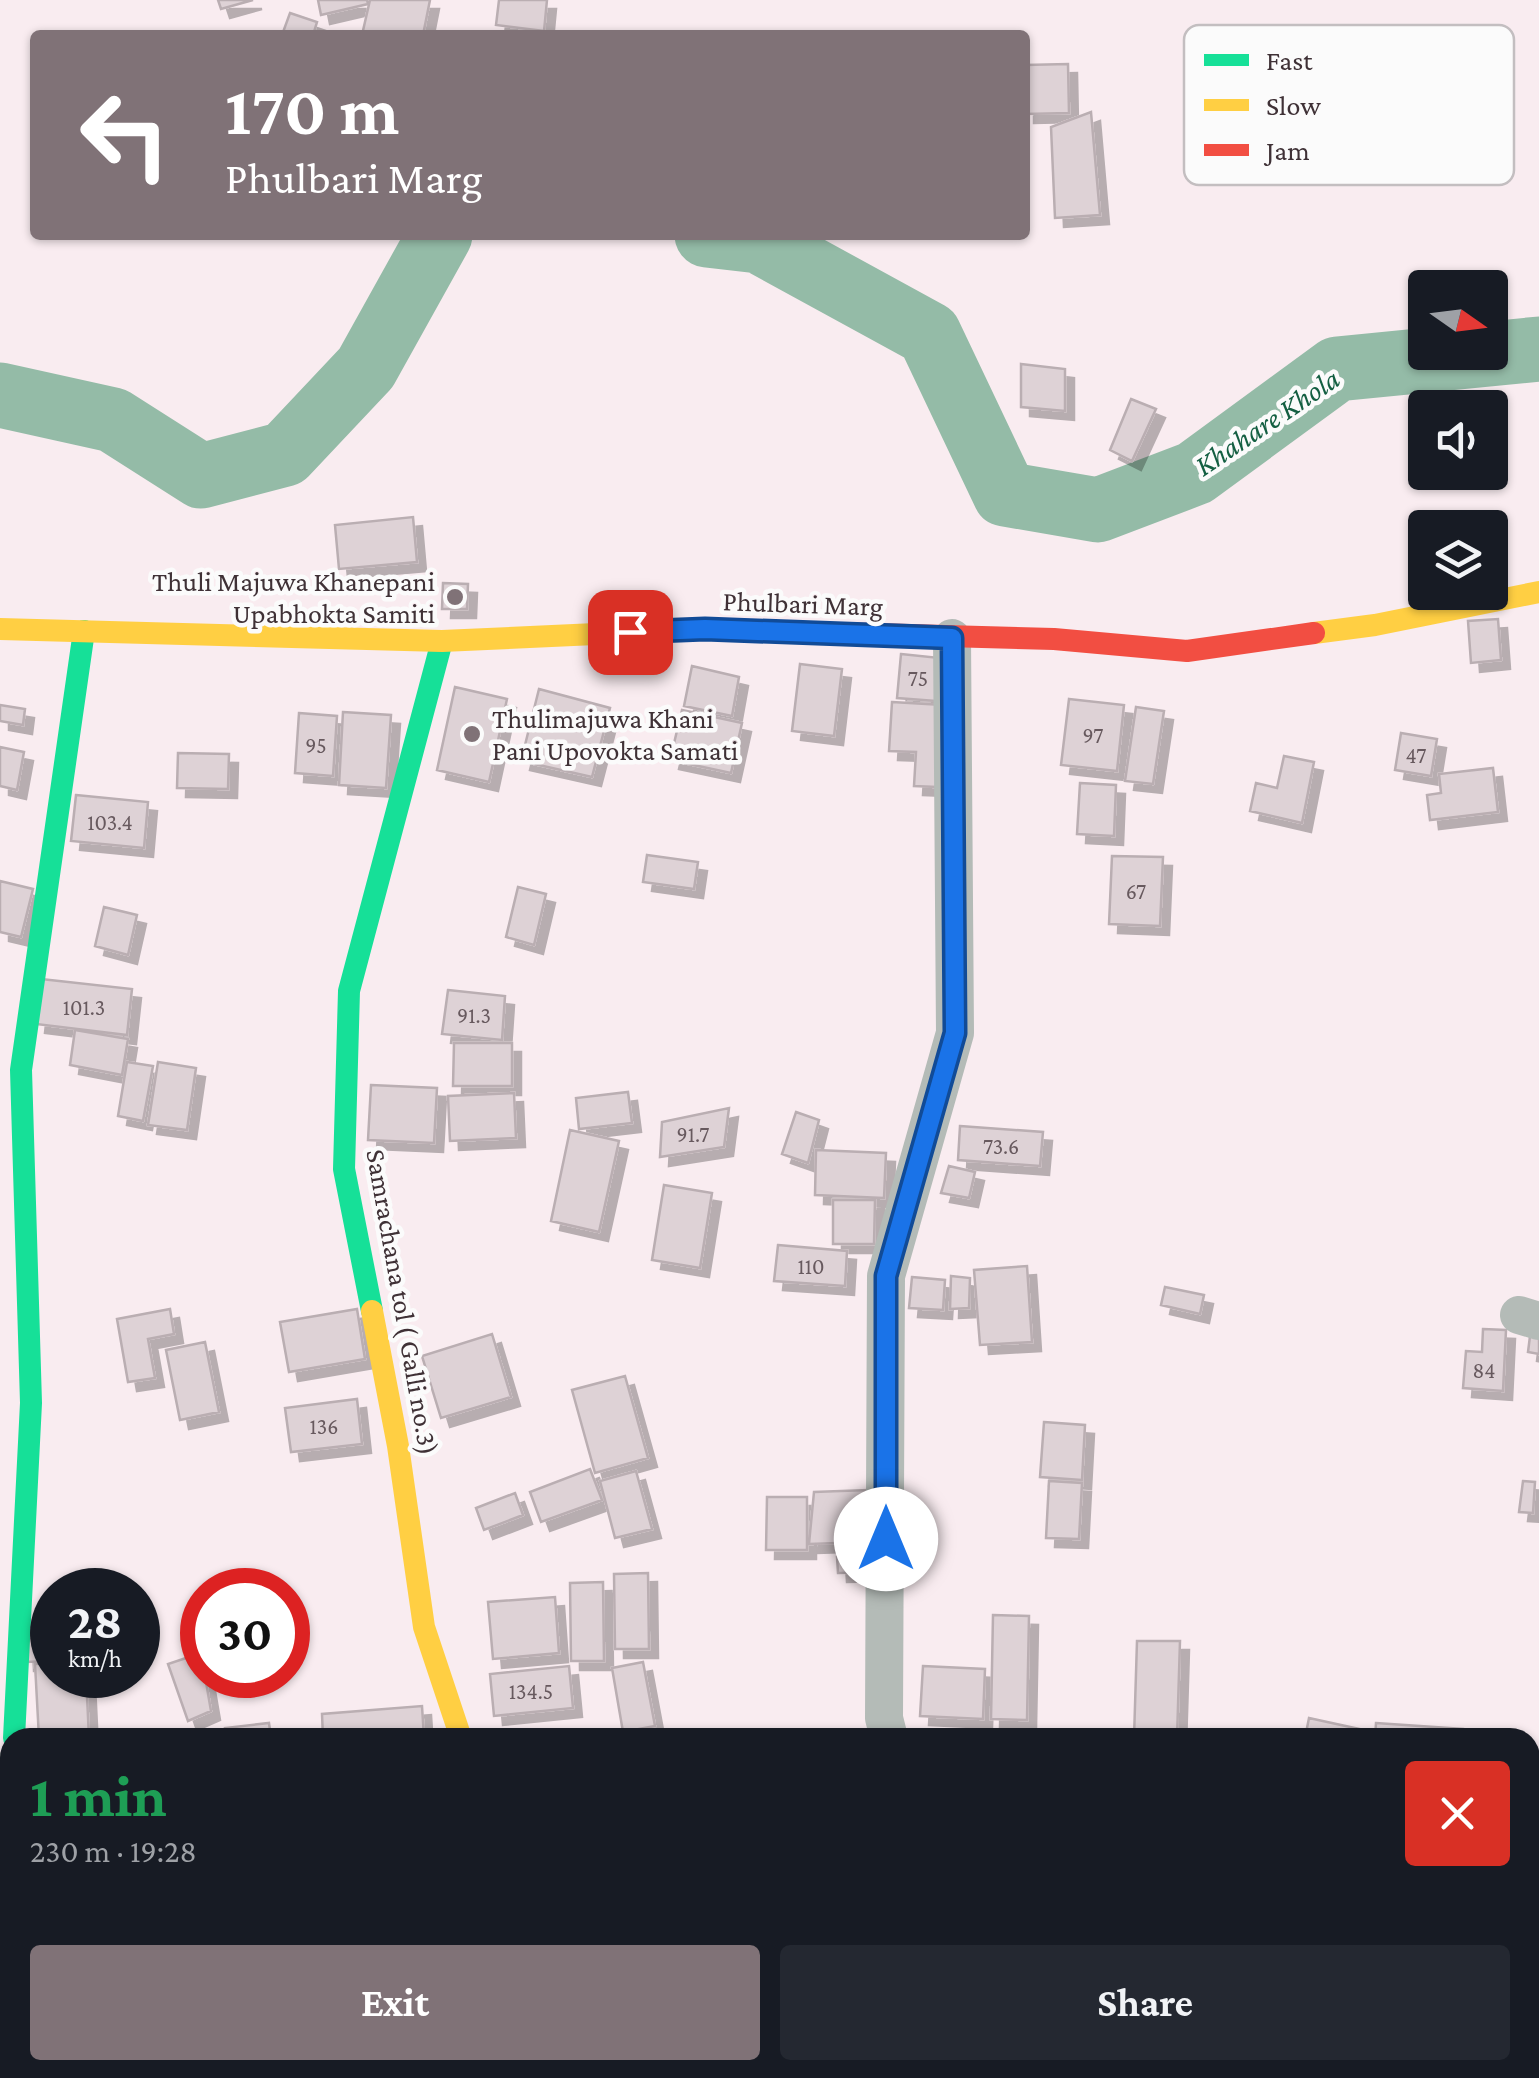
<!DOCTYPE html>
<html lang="en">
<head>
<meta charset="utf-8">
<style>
  body { margin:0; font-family:"Crimson Pro",serif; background:#242831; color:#f1f3f6; height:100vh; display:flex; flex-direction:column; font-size:38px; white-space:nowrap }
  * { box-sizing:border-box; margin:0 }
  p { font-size:32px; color:#9ea1a6 }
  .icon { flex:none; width:55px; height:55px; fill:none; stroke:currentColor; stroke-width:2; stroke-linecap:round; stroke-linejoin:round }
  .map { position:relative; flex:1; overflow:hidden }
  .details { position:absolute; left:0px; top:1728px; width:1540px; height:352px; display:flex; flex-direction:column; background:#171b24; border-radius:30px 30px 0 0; box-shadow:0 2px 8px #0004 }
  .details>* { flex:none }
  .banner { position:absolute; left:30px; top:30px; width:1000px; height:210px; border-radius:10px; box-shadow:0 2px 8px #0004; background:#807277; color:#fff; overflow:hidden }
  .needle { width:65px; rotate:104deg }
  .tools { position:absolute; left:1408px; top:270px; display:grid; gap:20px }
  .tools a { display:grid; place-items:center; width:100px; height:100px; border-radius:10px; background:#171b24; box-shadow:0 2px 8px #0004; font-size:50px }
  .speed { position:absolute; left:30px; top:1568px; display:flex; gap:20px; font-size:50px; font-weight:700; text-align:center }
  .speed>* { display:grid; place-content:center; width:130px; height:130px; border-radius:50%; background:#171b24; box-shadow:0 2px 8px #0004; line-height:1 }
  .speed small { font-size:25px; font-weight:400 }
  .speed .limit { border:15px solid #d22; background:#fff; color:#111 }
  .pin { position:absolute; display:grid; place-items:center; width:85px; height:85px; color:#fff; margin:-42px; border-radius:20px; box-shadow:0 5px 15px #0006 }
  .me { position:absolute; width:110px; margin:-55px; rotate:0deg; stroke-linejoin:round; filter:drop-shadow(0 0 8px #0008) }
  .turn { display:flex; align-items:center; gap:35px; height:210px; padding:0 30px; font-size:45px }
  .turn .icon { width:130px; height:130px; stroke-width:2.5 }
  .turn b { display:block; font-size:70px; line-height:85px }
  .round { display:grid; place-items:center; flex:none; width:105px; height:105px; border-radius:10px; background:#242831 }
  .overview { display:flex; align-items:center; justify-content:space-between; height:170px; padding:0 30px }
  h1 { font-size:60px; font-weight:700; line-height:75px; color:#1e9e55 }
  .cta { display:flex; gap:20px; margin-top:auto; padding:20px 30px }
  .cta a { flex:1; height:115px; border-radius:10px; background:#807277; color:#fff; font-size:40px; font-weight:700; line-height:115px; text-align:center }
  .cta a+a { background:#242831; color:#f1f3f6 }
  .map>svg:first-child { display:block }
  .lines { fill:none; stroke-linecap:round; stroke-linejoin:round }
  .river { stroke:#94bba7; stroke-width:65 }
  .building { fill:#ded2d6; stroke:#baaeb2; stroke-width:2.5; filter:url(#shadow) }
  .street { stroke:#b4bbb7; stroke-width:38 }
  .fast { stroke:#16e098; stroke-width:22 }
  .slow { stroke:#ffcf43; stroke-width:22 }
  .jam { stroke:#f24e42; stroke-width:22 }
  .route-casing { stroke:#114b97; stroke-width:25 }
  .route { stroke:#1a73e8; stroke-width:18 }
  .poi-dot { fill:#807277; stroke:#fbfbfb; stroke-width:4 }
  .labels { text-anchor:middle; stroke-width:9; stroke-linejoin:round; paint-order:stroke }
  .number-label { font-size:22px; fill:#67595e }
  .poi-label { font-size:28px; fill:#3f3136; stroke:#fbfbfb; text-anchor:end }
  .street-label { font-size:28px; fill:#3f3136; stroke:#fbfbfb }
  .water-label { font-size:30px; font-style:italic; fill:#145f42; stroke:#fbfbfb }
  .key { fill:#fbfbfb; stroke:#c3bec0; stroke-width:2.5 }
  .key-label { font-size:28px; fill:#3f3136 }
</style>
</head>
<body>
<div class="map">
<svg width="1539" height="2078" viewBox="0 0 1539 2078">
  <defs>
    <filter id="shadow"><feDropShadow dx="9" dy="9" stdDeviation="0" flood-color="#0004"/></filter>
  </defs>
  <rect width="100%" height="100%" fill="#f9ecf0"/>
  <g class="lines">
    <path class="river" d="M707,235l52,6 170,93 76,160 93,16 97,-37 142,-104 202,-20
      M0,395l113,25 88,56 84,-22 81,-86 74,-133
      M0,2006l10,8
      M71,2070l9,8
      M1041,2070l22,8
      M856,2078l56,-8"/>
  </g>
  <path class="building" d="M218,0h35l-32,9z
    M318,0h49l1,4 -47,11z
    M370,0h60l-7,35h-61z
    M499,0h48l-3,31 -48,-6z
    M290,13l27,9 -4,13h-31z
    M1068,64l1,49 -44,1v-49z
    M1091,112l9,103 -45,3 -4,-91z
    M1021,364l44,5v42l-44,-4z
    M1131,399l25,10 -24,52 -22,-11z
    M413,517l4,45 -78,7 -4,-44z
    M443,583l25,1 -1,25h-25z
    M1498,619l3,41 -30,3 -3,-42z
    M901,654l39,4 -4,43 -39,-3z
    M800,664l42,5 -8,67 -42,-5z
    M692,666l47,11 -7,39 -48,-10z
    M455,687l52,12 -18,83 -52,-12z
    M539,689l71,19 -18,69 -71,-16z
    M1069,699l55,6 -7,66 -56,-6z
    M892,702l51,3 -6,82 -23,-1 2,-34 -27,-1z
    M0,705l25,4 -2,16 -23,-4z
    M1136,707l28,4 -11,73 -28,-3z
    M682,710l60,13 -11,50 -61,-13z
    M343,712l48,3 -5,73 -47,-3z
    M299,713l38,3 -4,60 -38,-3z
    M1401,733l36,6 -6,37 -36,-6z
    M0,747l24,5 -7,38 -17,-4z
    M178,753l51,1 -1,35 -51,-1z
    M1284,756l30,6 -12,61 -52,-12 6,-28 21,5z
    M1493,768l5,44 -68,8 -3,-25 14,-2 -2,-19z
    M1080,783l36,2 -2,51 -37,-2z
    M76,795l72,7 -4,46 -73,-7z
    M647,855l51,7 -4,27 -51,-7z
    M1112,856l51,1 -3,69 -51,-2z
    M0,881l33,8 -12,48 -21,-5z
    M518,887l28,7 -12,51 -28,-8z
    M104,907l33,8 -9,40 -33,-9z
    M41,979l91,10 -5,46 -91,-11z
    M448,990l57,6 -3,44 -60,-6z
    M75,1030l53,9 -6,36 -52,-10z
    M454,1043h58v43h-59z
    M127,1062l26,4 -10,55 -25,-5z
    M158,1062l38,6 -9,62 -39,-5z
    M371,1085l66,3 -3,55 -66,-3z
    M628,1092l4,31 -53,6 -3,-31z
    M514,1093l2,45 -66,3 -2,-45z
    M729,1108l-5,39 -64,10 2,-35z
    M796,1112l23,8 -11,43 -26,-9z
    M960,1126l83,6 -3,34 -82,-6z
    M570,1130l49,11 -20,91 -48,-11z
    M816,1150l70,3 -2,45 -69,-3z
    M949,1166l26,6 -6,26 -28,-5z
    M664,1185l48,8 -12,75 -48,-8z
    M833,1200h42l-1,44h-41z
    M778,1245l69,6 -2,35 -71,-5z
    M1027,1266l5,76 -52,3 -6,-75z
    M951,1276l19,2 -1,30 -19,1z
    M912,1277l33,3 -2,30 -34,-2z
    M1165,1287l39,8 -4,19 -39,-9z
    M170,1309l4,25 -26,5 7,39 -27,4 -11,-63z
    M357,1309l8,50 -76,13 -9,-50z
    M1531,1328l8,2v24l-11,-2z
    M1483,1329l23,1 -3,61 -40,-3 3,-37 16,1z
    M492,1334l19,63 -70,21 -19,-62z
    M205,1342l14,70 -39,8 -14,-70z
    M625,1376l23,82 -53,15 -23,-83z
    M357,1399l5,45 -71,8 -6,-44z
    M1044,1422l41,3 -3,55 -42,-3z
    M590,1469l12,31 -61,22 -11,-30z
    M636,1471l16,58 -37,9 -15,-57z
    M1049,1481l33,2 -3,56 -33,-1z
    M1523,1481l12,1 -2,31 -14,-1z
    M868,1490v52l-59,2 5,-52z
    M515,1493l8,22 -39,15 -8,-22z
    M767,1497h40v53h-41z
    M878,1555l1,17 -41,1 -1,-16z
    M648,1573l1,76h-34l-1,-75z
    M603,1582l1,79h-33l-1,-78z
    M555,1597l4,56 -66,6 -5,-57z
    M993,1615l36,1 -2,104 -36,-1z
    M52,1634v27l-27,1 -1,-26z
    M1137,1641h43l-3,97h-43z
    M201,1653l10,58 -23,10 -20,-57z
    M643,1662l12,64 -32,6 -11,-64z
    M52,1663v12h34l3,63h-50l-4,-74z
    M569,1666l4,42 -79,8 -4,-42z
    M923,1666l62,3 -2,50 -63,-3z
    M422,1706l2,32h-101l-1,-24z
    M1309,1718l55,12 -1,8h-58z
    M269,1723l2,15h-45l-1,-10z
    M1376,1723l87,6v9h-88z"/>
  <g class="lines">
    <path class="street" d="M1519,1315l20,6
      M889,1738l-5,-20 2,-442 69,-243 -3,-395
      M0,1795l10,-26"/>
    <path class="fast" d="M372,1311l-28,-142 5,-178 93,-350
      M14,1738l17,-335 -10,-333 63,-439"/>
    <path class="slow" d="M0,629l442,12 263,-12 132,4
      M1314,633l61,-8 164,-33
      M372,1311l26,135 26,181 37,111"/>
    <path class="jam" d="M837,633l217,6 133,12 127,-18"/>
  </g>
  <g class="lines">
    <g class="route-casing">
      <path id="route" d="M630,632l75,-3 247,9 3,395 -69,243v263"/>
    </g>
    <use href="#route" class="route"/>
  </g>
  <g class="poi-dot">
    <circle cx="455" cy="597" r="10"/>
    <circle cx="472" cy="734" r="10"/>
  </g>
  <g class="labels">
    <g class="number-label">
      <text x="918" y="686">75</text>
      <text x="1093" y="743">97</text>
      <text x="316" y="753">95</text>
      <text x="1416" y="763">47</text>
      <text x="110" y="830">103.4</text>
      <text x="1136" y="899">67</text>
      <text x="84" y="1015">101.3</text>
      <text x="474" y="1023">91.3</text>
      <text x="693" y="1142">91.7</text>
      <text x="1001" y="1154">73.6</text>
      <text x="811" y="1274">110</text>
      <text x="1484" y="1378">84</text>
      <text x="324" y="1434">136</text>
      <text x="531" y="1699">134.5</text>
    </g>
    <g class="poi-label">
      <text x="435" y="591">Thuli Majuwa Khanepani<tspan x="435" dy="32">Upabhokta Samiti</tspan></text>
      <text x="492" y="728" text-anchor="start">Thulimajuwa Khani<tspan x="492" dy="32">Pani Upovokta Samati</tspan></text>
    </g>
    <g class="street-label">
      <text transform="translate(803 603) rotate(2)" y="10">Phulbari Marg</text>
      <text transform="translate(403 1302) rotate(80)" y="10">Samrachana tol ( Galli no.3)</text>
    </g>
    <g class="water-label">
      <text transform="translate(1267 422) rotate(-34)" y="10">Khahare Khola</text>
    </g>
  </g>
  <rect x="1184" y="25" width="330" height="160" rx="15" class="key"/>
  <rect x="1204" y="54" width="45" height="12" fill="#16e098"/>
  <rect x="1204" y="99" width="45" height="12" fill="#ffcf43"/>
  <rect x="1204" y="144" width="45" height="12" fill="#f24e42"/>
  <g class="key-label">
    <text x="1266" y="70">Fast</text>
    <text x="1266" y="115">Slow</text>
    <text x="1266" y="160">Jam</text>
  </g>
</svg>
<div class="tools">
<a><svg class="needle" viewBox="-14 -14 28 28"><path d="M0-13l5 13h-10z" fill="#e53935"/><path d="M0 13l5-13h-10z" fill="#9ea1a6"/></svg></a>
<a><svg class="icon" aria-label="sound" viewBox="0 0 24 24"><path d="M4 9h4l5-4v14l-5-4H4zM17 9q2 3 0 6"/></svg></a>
<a><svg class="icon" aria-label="layers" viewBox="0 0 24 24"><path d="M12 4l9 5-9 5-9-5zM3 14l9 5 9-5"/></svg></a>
</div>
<div class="speed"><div>28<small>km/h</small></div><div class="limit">30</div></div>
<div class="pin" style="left:630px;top:632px;background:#d93025"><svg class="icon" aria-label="arrive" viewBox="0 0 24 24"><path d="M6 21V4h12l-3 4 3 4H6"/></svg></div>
<svg class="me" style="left:886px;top:1539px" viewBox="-20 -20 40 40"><circle r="19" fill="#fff"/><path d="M0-13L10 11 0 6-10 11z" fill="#1a73e8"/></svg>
<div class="banner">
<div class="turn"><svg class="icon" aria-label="left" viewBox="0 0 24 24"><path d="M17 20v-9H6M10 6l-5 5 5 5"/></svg><div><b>170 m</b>Phulbari Marg</div></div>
</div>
<section class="details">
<div class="overview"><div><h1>1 min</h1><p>230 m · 19:28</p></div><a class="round" style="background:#d93025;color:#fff"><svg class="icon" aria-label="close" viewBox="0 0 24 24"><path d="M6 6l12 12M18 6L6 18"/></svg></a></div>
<div class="cta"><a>Exit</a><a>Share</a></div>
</section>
</div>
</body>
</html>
